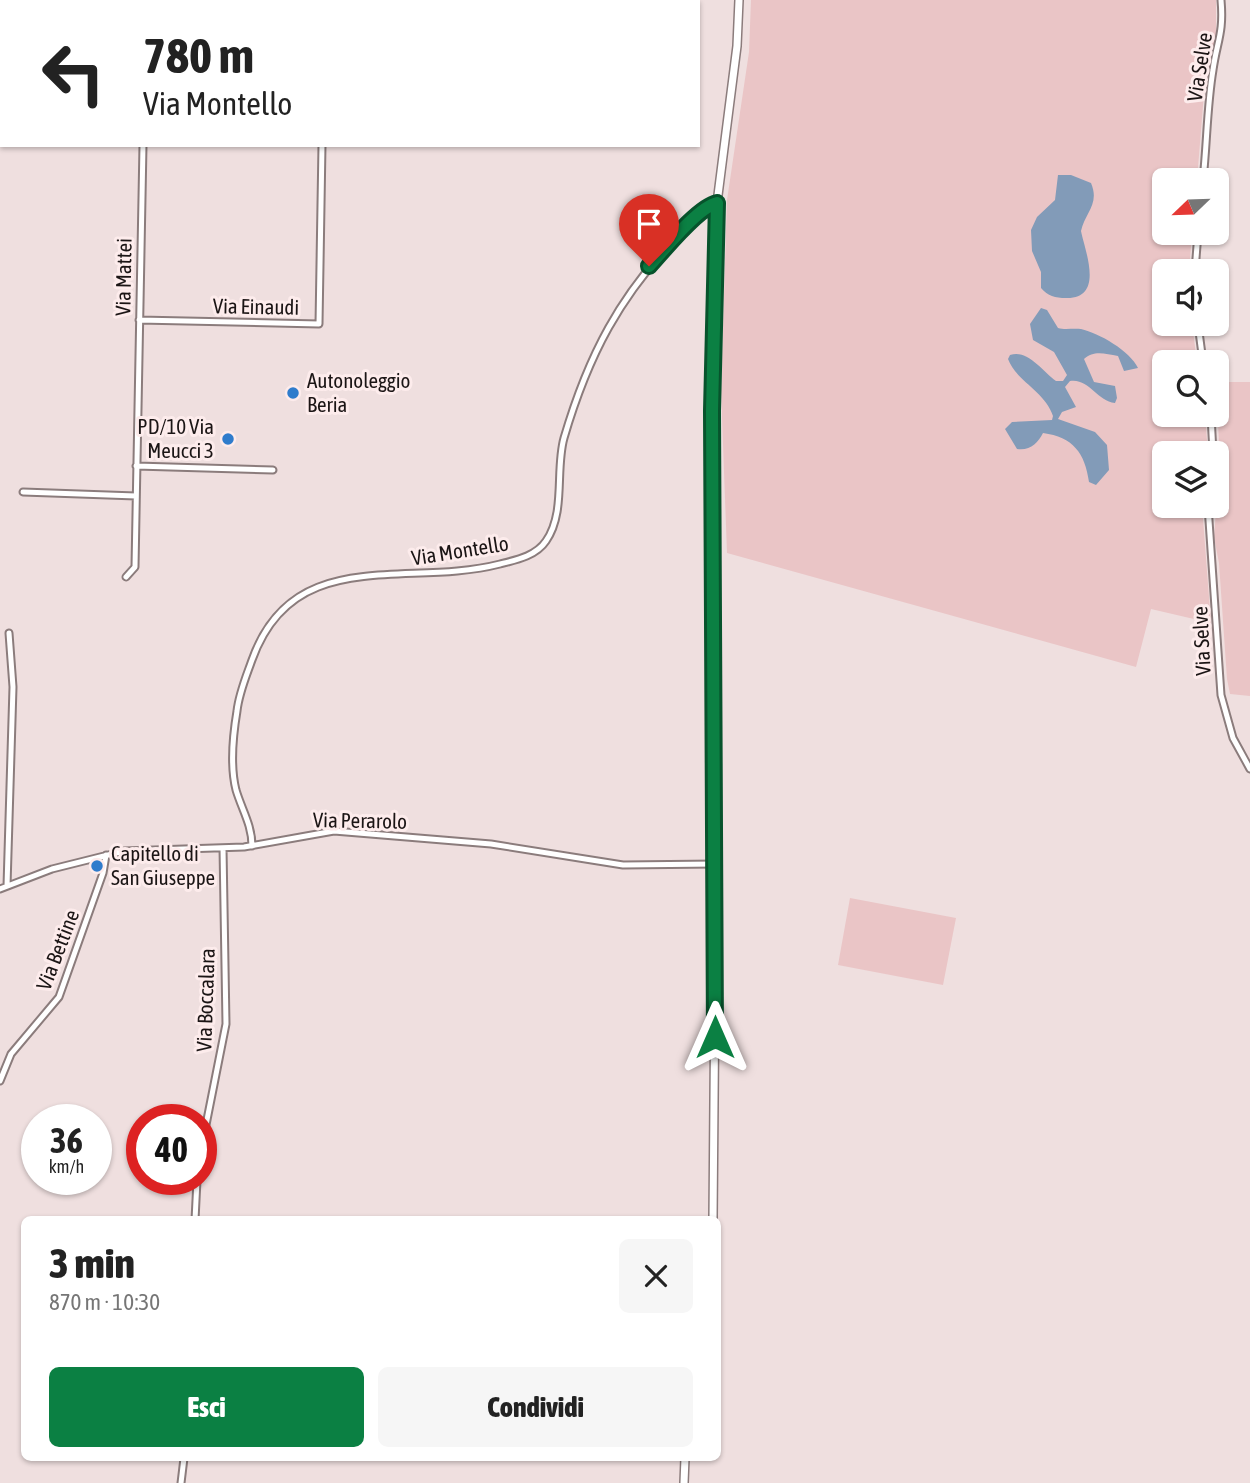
<!DOCTYPE html>
<html lang="it">
<head>
<meta charset="utf-8">
<style>
  body { margin:0; font-family:"Asap Condensed",sans-serif; background:#f6f6f6; color:#222; height:100vh; display:flex; flex-direction:column; font-size:26px; white-space:nowrap }
  * { box-sizing:border-box; margin:0 }
  p { font-size:23px; color:#767676 }
  .icon { flex:none; width:38px; height:38px; fill:none; stroke:currentColor; stroke-width:2; stroke-linecap:round; stroke-linejoin:round }
  .map { position:relative; flex:1; overflow:hidden }
  .sheet { position:absolute; left:21px; top:1216px; width:700px; height:245px; display:flex; flex-direction:column; background:#fff; border-radius:10px; box-shadow:0 2px 5px #0004 }
  .sheet>* { flex:none }
  .guide { position:absolute; left:0px; top:0px; width:700px; height:147px; box-shadow:0 2px 5px #0004; background:#fff; color:#222; overflow:hidden }
  .needle { width:46px; rotate:247deg }
  .buttons { position:absolute; left:1152px; top:168px; display:grid; gap:14px }
  .buttons a { display:grid; place-items:center; width:77px; height:77px; border-radius:10px; background:#fff; box-shadow:0 2px 5px #0004; font-size:35px }
  .speed { position:absolute; left:21px; top:1104px; display:flex; gap:14px; font-size:35px; font-weight:700; text-align:center }
  .speed>* { display:grid; place-content:center; width:91px; height:91px; border-radius:50%; background:#fff; box-shadow:0 2px 5px #0004; line-height:1 }
  .speed small { font-size:18px; font-weight:400 }
  .speed .limit { border:10px solid #d22; background:#fff; color:#111 }
  .pin { position:absolute; display:grid; place-items:center; width:60px; height:60px; color:#fff; margin:-72px -30px; border-radius:50% 50% 50% 0; rotate:-45deg; box-shadow:0 0 7px #0007 }
  .pin .icon { rotate:45deg }
  .me { position:absolute; width:77px; margin:-38px; rotate:0deg; stroke-linejoin:round; filter:drop-shadow(0 0 5px #0008) }
  .turn { display:flex; align-items:center; gap:24px; height:147px; padding:0 28px; font-size:32px }
  .turn .icon { width:91px; height:91px; stroke-width:2.5 }
  .turn b { display:block; font-size:49px; line-height:60px }
  .round { display:grid; place-items:center; flex:none; width:74px; height:74px; border-radius:10px; background:#f6f6f6 }
  .overview { display:flex; align-items:center; justify-content:space-between; height:119px; padding:0 28px }
  h1 { font-size:42px; font-weight:800; line-height:52px }
  .cta { display:flex; gap:14px; margin-top:auto; padding:14px 28px }
  .cta a { flex:1; height:80px; border-radius:10px; background:#0b8043; color:#fff; font-size:28px; font-weight:800; line-height:80px; text-align:center }
  .cta a+a { background:#f6f6f6; color:#222 }
  .map>svg:first-child { display:block }
  .green { fill:#eac5c6 }
  .water { fill:#829bb8 }
  .lines { fill:none; stroke-linecap:round; stroke-linejoin:round }
  .minor-casing { stroke:#8b7c7c; stroke-width:9 }
  .tertiary-casing { stroke:#8b7c7c; stroke-width:10 }
  .minor { stroke:#fff; stroke-width:5 }
  .tertiary { stroke:#fff; stroke-width:7 }
  .route-casing { stroke:#07532c; stroke-width:18 }
  .route { stroke:#0b8043; stroke-width:12 }
  .poi-dot { fill:#2f7ccc; stroke:#fdecec; stroke-width:2.5 }
  .labels { text-anchor:middle; stroke-width:6; stroke-linejoin:round; paint-order:stroke }
  .street-label { font-size:21px; fill:#1b1515; stroke:#fdecec }
  .poi-label { font-size:21px; fill:#1b1515; stroke:#fdecec; text-anchor:start }
</style>
</head>
<body>
<div class="map">
<svg width="1250" height="1483" viewBox="0 0 1250 1483">
  <rect width="100%" height="100%" fill="#efdfdf"/>
  <path class="green" d="M751,0h465v39l-11,42 -8,99h-33v53h28l-3,38h-25v53h28l5,38h-33v53h41l3,38h-44v53h38l9,117 -60,-14 -15,58 -409,-114 -6,-163 6,-190 22,-148z
    M1216,382h34v314l-20,-2 -3,-15 -8,-116 -5,-26 6,-75z
    M850,898l106,20 -13,67 -105,-20z"/>
  <path class="water" d="M1058,175h13l20,8c9,21 -6,30 -10,48 4,20 24,68 -15,67 -11,0 -18,-2 -25,-10v-16l-9,-21 -1,-21 6,-13 18,-17z
    M1041,308l6,2 11,18c7,2 15,0 23,1 18,4 49,22 57,39l-14,3 -6,-15c-13,-2 -24,-6 -34,3l10,23 21,4 2,12 -2,5c-18,-2 -26,-25 -45,-22l-5,6 11,20 -14,5 -4,7 37,13 12,13 2,25 -13,15 -7,-3c-4,-29 -16,-45 -46,-49 -5,10 -13,18 -26,16l-12,-20 7,-7 40,-2 1,-4c-8,-25 -36,-34 -45,-57l2,-4c18,-6 32,16 46,26h7l4,-6 -13,-23 -21,-12 -3,-16z"/>
  <g class="lines">
    <g class="minor-casing">
      <path id="minor" d="M319,0v2
        M466,0v2
        M154,2v-2
        M509,2l1,-2
        M0,128h2
        M1203,180c4,-36 4,-74 10,-110 4,-29 11,-37 8,-70
        M1195,271l3,-38
        M139,320l180,4 3,-179
        M1198,324l5,38
        M1211,415l2,38
        M136,466l137,4
        M23,492l113,4
        M1208,506l13,189 12,43 17,31
        M126,577l9,-10 8,-422
        M252,846c0,-21 -10,-36 -16,-56 -6,-24 -3,-55 1,-79 2,-18 9,-34 15,-51 41,-116 154,-72 248,-96 16,-4 36,-8 46,-23 20,-29 9,-71 18,-103 24,-82 56,-144 117,-205 9,-10 22,-28 36,-30
        M7,886l6,-199 -4,-54
        M0,889l52,-20 72,-18 120,-4 90,-16 157,13 132,21 93,-1
        M0,1081l11,-27 48,-57 44,-124 3,-18
        M201,1150l25,-126 -3,-176
        M195,1220l2,-40
        M181,1483l3,-25"/>
    </g>
    <g class="tertiary-casing">
      <path id="tertiary" d="M713,1220l3,-356 -3,-534 4,-127 20,-157 2,-46
        M684,1483l1,-25"/>
    </g>
    <use href="#minor" class="minor"/>
    <use href="#tertiary" class="tertiary"/>
  </g>
  <g class="lines">
    <g class="route-casing">
      <path id="route" d="M649,266c14,-15 49,-59 68,-63l-5,208 3,626"/>
    </g>
    <use href="#route" class="route"/>
  </g>
  <g class="poi-dot">
    <circle cx="293" cy="393" r="7"/>
    <circle cx="228" cy="439" r="7"/>
    <circle cx="97" cy="866" r="7"/>
  </g>
  <g class="labels">
    <g class="street-label">
      <text transform="translate(1200 67) rotate(-81)" y="7">Via Selve</text>
      <text transform="translate(124 277) rotate(-89)" y="7">Via Mattei</text>
      <text transform="translate(256 307) rotate(1)" y="7">Via Einaudi</text>
      <text transform="translate(460 551) rotate(-9)" y="7">Via Montello</text>
      <text transform="translate(1202 641) rotate(-93)" y="7">Via Selve</text>
      <text transform="translate(360 821) rotate(1)" y="7">Via Perarolo</text>
      <text transform="translate(58 950) rotate(-69)" y="7">Via Bettine</text>
      <text transform="translate(206 1000) rotate(-88)" y="7">Via Boccalara</text>
    </g>
    <g class="poi-label">
      <text x="307" y="388">Autonoleggio<tspan x="307" dy="24">Beria</tspan></text>
      <text x="214" y="434" text-anchor="end">PD/10 Via<tspan x="214" dy="24">Meucci 3</tspan></text>
      <text x="111" y="861">Capitello di<tspan x="111" dy="24">San Giuseppe</tspan></text>
    </g>
  </g>
</svg>
<div class="buttons">
<a><svg class="needle" viewBox="-14 -14 28 28"><path d="M0-13l5 13h-10z" fill="#e53935"/><path d="M0 13l5-13h-10z" fill="#767676"/></svg></a>
<a><svg class="icon" aria-label="sound" viewBox="0 0 24 24"><path d="M4 9h4l5-4v14l-5-4H4zM17 9q2 3 0 6"/></svg></a>
<a><svg class="icon" aria-label="search" viewBox="0 0 24 24"><circle cx="10" cy="10" r="6"/><path d="M15 15l6 6"/></svg></a>
<a><svg class="icon" aria-label="layers" viewBox="0 0 24 24"><path d="M12 4l9 5-9 5-9-5zM3 14l9 5 9-5"/></svg></a>
</div>
<div class="speed"><div>36<small>km/h</small></div><div class="limit">40</div></div>
<div class="pin" style="left:649px;top:266px;background:#d93025"><svg class="icon" aria-label="arrive" viewBox="0 0 24 24"><path d="M6 21V4h12l-3 4 3 4H6"/></svg></div>
<svg class="me" style="left:715px;top:1037px" viewBox="-20 -20 40 40"><path d="M0-17L14 15 0 8-14 15z" fill="#0b8043" stroke="#fff" stroke-width="4"/></svg>
<div class="guide">
<div class="turn"><svg class="icon" aria-label="left" viewBox="0 0 24 24"><path d="M17 20v-9H6M10 6l-5 5 5 5"/></svg><div><b>780 m</b>Via Montello</div></div>
</div>
<section class="sheet">
<div class="overview"><div><h1>3 min</h1><p>870 m · 10:30</p></div><a class="round"><svg class="icon" aria-label="close" viewBox="0 0 24 24"><path d="M6 6l12 12M18 6L6 18"/></svg></a></div>
<div class="cta"><a>Esci</a><a>Condividi</a></div>
</section>
</div>
</body>
</html>
